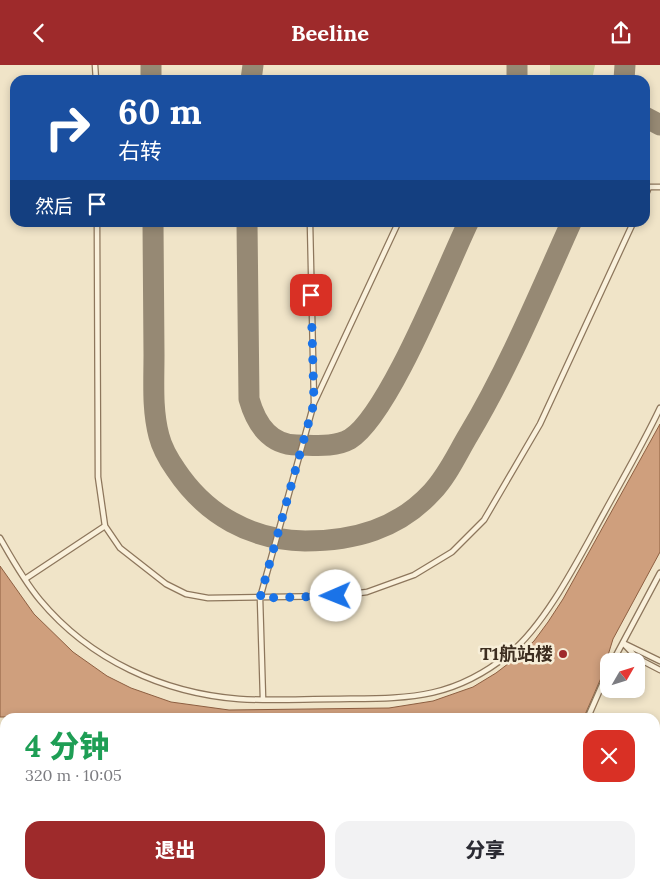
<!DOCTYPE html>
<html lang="zh">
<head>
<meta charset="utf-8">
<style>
  body { margin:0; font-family:Lora,"Noto Sans SC",serif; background:#f2f2f3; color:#2b2b33; height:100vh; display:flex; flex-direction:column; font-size:19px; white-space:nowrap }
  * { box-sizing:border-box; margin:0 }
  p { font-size:16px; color:#7c7c81 }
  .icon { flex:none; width:28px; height:28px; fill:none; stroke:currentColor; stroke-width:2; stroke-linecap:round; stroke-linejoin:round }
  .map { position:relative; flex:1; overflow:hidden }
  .side { position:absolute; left:0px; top:648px; width:660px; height:176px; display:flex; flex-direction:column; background:#fff; border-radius:15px 15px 0 0; box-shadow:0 2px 8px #0003 }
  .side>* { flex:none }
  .hud { position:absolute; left:10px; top:10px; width:640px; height:152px; border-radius:15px; box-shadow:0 2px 8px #0003; background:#1a4fa0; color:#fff; overflow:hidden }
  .needle { width:32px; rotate:51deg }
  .controls { position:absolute; left:600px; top:588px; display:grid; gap:10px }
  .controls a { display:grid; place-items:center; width:45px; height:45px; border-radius:10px; background:#fff; box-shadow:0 2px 8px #0003; font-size:25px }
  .pin { position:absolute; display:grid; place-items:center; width:42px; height:42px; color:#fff; margin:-21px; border-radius:10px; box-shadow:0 2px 8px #0006 }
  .me { position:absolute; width:55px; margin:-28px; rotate:269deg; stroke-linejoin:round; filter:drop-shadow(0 0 4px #0008) }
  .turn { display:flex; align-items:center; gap:18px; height:105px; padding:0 25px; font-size:22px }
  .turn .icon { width:65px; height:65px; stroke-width:2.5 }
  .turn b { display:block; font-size:35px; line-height:42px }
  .then { display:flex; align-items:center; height:48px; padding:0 25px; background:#0003; gap:10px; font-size:19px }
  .round { display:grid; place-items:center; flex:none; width:52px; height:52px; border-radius:15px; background:#f2f2f3 }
  .overview { display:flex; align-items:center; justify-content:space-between; height:85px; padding:0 25px }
  h1 { font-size:30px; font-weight:800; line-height:38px; color:#1e9e55 }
  .primary-button { display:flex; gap:10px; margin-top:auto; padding:10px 25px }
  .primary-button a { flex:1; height:58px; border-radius:15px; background:#9e2a2b; color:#fff; font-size:20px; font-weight:800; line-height:58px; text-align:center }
  .primary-button a+a { background:#f2f2f3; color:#2b2b33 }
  header { display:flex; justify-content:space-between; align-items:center; height:65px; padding:0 25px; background:#9e2a2b; color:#fff; font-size:22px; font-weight:800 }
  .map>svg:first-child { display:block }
  .green { fill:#c9cf9b }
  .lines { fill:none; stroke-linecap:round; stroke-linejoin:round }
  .taxiway { stroke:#968974; stroke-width:21 }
  .building { fill:#cf9f7d; stroke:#8d5f41 }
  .lane-casing { stroke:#8d765c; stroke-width:7 }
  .lane { stroke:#faf1dc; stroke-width:4.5 }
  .tram { stroke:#3d2e20; stroke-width:1 }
  .route { stroke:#1a73e8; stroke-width:9; stroke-dasharray:0 16.2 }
  .poi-dot { fill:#9e2a2b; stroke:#f7eed8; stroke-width:2 }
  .labels { text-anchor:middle; stroke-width:5; stroke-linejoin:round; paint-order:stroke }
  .poi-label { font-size:18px; font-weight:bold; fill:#3d2e20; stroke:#f7eed8; text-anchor:end }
</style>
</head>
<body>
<header><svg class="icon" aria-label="back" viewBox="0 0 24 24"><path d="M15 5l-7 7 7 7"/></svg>Beeline<svg class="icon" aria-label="share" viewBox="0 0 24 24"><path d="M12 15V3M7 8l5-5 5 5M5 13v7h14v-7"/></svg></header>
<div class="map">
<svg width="660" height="823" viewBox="0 0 660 823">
  <rect width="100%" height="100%" fill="#f0e4c8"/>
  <path class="green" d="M550,0h45l-3,15h-38l-4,-2z"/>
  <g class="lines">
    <path class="taxiway" d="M151,0v15
      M517,0v15
      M251,15l2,-15
      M624,15l1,-15
      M645,52l15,8
      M153,158c0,44 1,88 1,132 0,27 -2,55 5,81 3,12 10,24 17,34 30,45 75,70 129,71 49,0 93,-12 127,-49 16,-17 25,-38 37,-58 40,-67 70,-140 102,-211
      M247,158l2,176c7,25 21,46 48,46 17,0 37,3 53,-6 39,-24 96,-170 118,-216"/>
  </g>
  <path class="building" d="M660,359v128l-47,87 -12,39 -17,39h-584v-151l34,48 39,38 34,24 24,12 40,14 58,8 160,-2 44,-7 40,-14 23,-14 21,-16 17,-16 14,-19 15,-23z"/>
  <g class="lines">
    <g class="lane-casing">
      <path id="lane" d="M95,0l1,15
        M645,122h15
        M645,132l4,-10
        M97,158l1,254 7,49 15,22 46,36 20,10 22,4 128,-2 31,-4 47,-17 38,-23 32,-32 56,-96 93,-201
        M310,158l4,179
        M0,473c12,21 24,43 40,62 50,60 123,93 199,99 32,2 65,0 97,0 70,-1 115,2 173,-45 38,-31 71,-98 95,-141 19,-35 39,-69 56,-105
        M25,514l80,-53
        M623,578l14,15 23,12
        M625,579l35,17
        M613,596l47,-88
        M263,634l-3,-101 54,-195 84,-180
        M588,652l21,-48
        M655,739l5,-3
        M282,819v4
        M559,819l3,4
        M652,819l3,4
        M39,823l3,-4"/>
    </g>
    <use href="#lane" class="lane"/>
    <path class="tram" d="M655,677h5"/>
  </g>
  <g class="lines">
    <path class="route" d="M311,230l3,108 -54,195 76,-2"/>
  </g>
  <circle class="poi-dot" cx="563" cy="589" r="5"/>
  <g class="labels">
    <g class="poi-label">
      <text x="553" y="595">T1航站楼</text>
    </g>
  </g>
</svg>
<div class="controls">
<a><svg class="needle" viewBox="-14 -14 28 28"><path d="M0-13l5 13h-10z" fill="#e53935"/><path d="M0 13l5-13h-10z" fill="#7c7c81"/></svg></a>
</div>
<div class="pin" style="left:311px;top:230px;background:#d93025"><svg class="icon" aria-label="arrive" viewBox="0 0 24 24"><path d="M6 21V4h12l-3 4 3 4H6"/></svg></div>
<svg class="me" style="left:336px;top:531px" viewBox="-20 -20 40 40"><circle r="19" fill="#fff"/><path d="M0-13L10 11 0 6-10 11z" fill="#1a73e8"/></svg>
<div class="hud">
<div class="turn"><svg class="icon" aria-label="right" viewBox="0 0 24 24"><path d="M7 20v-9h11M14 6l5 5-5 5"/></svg><div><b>60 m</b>右转</div></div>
<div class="then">然后<svg class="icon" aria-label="arrive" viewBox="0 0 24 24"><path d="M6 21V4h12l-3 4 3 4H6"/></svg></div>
</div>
<section class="side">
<div class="overview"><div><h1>4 分钟</h1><p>320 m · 10:05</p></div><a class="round" style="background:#d93025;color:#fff"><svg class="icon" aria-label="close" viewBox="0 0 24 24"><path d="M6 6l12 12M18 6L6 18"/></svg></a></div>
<div class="primary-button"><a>退出</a><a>分享</a></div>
</section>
</div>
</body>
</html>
